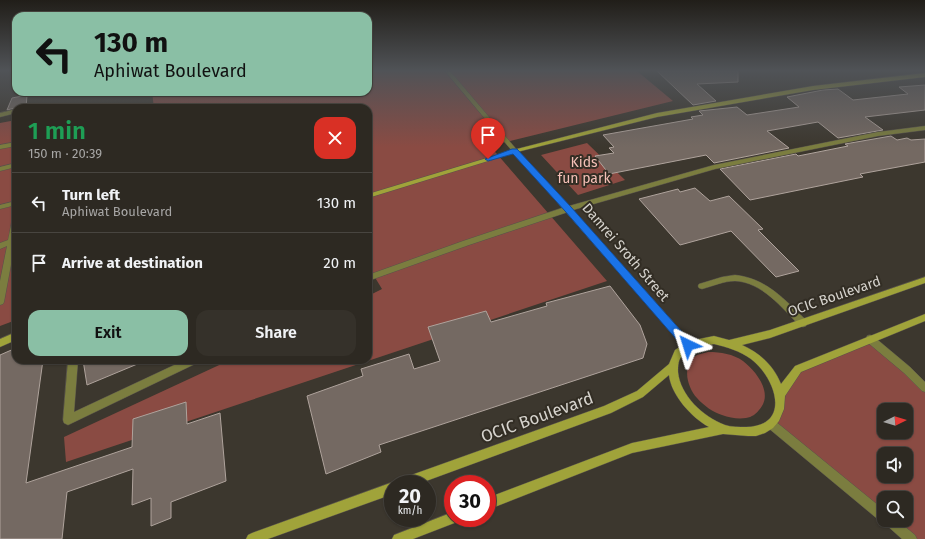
<!DOCTYPE html>
<html lang="en">
<head>
<meta charset="utf-8">
<style>
  body { margin:0; font-family:"Fira Sans",sans-serif; background:#35312a; color:#f1f3f6; height:100vh; display:flex; flex-direction:column; font-size:15px; white-space:nowrap }
  * { box-sizing:border-box; margin:0 }
  p { font-size:13px; color:#a7a6a5 }
  .icon { flex:none; width:22px; height:22px; fill:none; stroke:currentColor; stroke-width:2; stroke-linecap:round; stroke-linejoin:round }
  .map { position:relative; flex:1; overflow:hidden }
  .sheet { position:absolute; left:12px; top:104px; width:360px; height:260px; display:flex; flex-direction:column; background:#2d2922; border-radius:12px; box-shadow:0 1px 3px #0004,0 0 0 1px #484540 }
  .sheet>* { flex:none }
  .guide { position:absolute; left:12px; top:12px; width:360px; height:84px; border-radius:12px; box-shadow:0 1px 3px #0004,0 0 0 1px #484540; background:#8abfa5; color:#111; overflow:hidden }
  .needle { width:26px; rotate:85deg }
  .tools { position:absolute; left:877px; top:403px; display:grid; gap:8px }
  .tools a { display:grid; place-items:center; width:36px; height:36px; border-radius:8px; background:#2d2922; box-shadow:0 1px 3px #0004,0 0 0 1px #484540; font-size:20px }
  .speed { position:absolute; left:384px; top:475px; display:flex; gap:8px; font-size:20px; font-weight:700; text-align:center }
  .speed>* { display:grid; place-content:center; width:52px; height:52px; border-radius:50%; background:#2d2922; box-shadow:0 1px 3px #0004,0 0 0 1px #484540; line-height:1 }
  .speed small { font-size:10px; font-weight:400 }
  .speed .limit { border:6px solid #d22; background:#fff; color:#111 }
  .pin { position:absolute; display:grid; place-items:center; width:34px; height:34px; color:#fff; margin:-41px -17px; border-radius:50% 50% 50% 0; rotate:-45deg; box-shadow:0 0 4px #0007 }
  .pin .icon { rotate:45deg }
  .me { position:absolute; width:44px; margin:-22px; rotate:319deg; stroke-linejoin:round; filter:drop-shadow(0 0 3px #0008) }
  .turn { display:flex; align-items:center; gap:14px; height:84px; padding:0 16px; font-size:18px }
  .turn .icon { width:52px; height:52px; stroke-width:2.5 }
  .turn b { display:block; font-size:28px; line-height:34px }
  .round { display:grid; place-items:center; flex:none; width:42px; height:42px; border-radius:12px; background:#35312a }
  .overview { display:flex; align-items:center; justify-content:space-between; height:68px; padding:0 16px }
  h1 { font-size:24px; font-weight:600; line-height:30px; color:#1e9e55 }
  .cta { display:flex; gap:8px; margin-top:auto; padding:8px 16px }
  .cta a { flex:1; height:46px; border-radius:12px; background:#8abfa5; color:#111; font-size:16px; font-weight:600; line-height:46px; text-align:center }
  .cta a+a { background:#35312a; color:#f1f3f6 }
  ul { padding:0; list-style:none }
  li { display:flex; align-items:center; gap:12px; height:60px; padding:0 16px; border-top:1px solid #484540 }
  li div { flex:1 }
  li b { display:block; font-size:15px }
  li em { font-style:normal }
  .map>svg:first-child { display:block }
  .green { fill:#8a4b43; fill-rule:evenodd }
  .building { fill:#746962; stroke:#afa39c }
  .lines { fill:none; stroke-linecap:round; stroke-linejoin:round }
  .lane-casing { stroke:#58534b; stroke-width:1 }
  .street-casing { stroke:#58534b; stroke-width:1 }
  .secondary-casing { stroke:#58534b; stroke-width:1 }
  .lane { fill:#7b7d3f; fill-rule:evenodd }
  .street { fill:#7b7d3f; fill-rule:evenodd }
  .secondary { fill:#a0a33a; fill-rule:evenodd }
  .route { fill:#1a73e8; stroke:#114b97 }
  .labels { text-anchor:middle; stroke-width:4; stroke-linejoin:round; paint-order:stroke }
  .park-label { font-size:14px; fill:#f5c0b7; stroke:#322d24 }
  .street-label { font-size:14px; fill:#d6d3cd; stroke:#322d24 }
  .near-street-label { font-size:17px; fill:#d6d3cd; stroke:#322d24 }
</style>
</head>
<body>
<div class="map">
<svg width="925" height="539" viewBox="0 0 925 539">
  <rect width="100%" height="100%" fill="#3c372e"/>
  <path class="green" d="M368,71h269l36,30 -183,45 117,135 -541,181 -2,-25 166,-77h138v-64l14,-7 -14,-23v-158h-214l-2,-16h216z
    M16,120v200l-16,6v-203z
    M587,143l38,37 -47,15 -37,-40z
    M870,339l55,49v151h-14l-23,-19h18v-22h-22v19l-113,-93 9,-30 18,-25zM884,410h22v22h-22zM884,454h22v22h-22z
    M708,352c13,0 25,2 35,9 14,11 31,33 16,49 -3,4 -7,7 -13,8 -8,1 -16,0 -24,-3 -9,-3 -18,-9 -25,-17 -10,-11 -16,-33 0,-43 3,-1 8,-2 11,-3z"/>
  <path class="building" d="M657,71h81v11l-41,2 19,17 -23,4z
    M925,85v25l-60,7 18,13 -45,8 -20,-16 -51,9 22,17 -75,15 -8,-8 -97,19 -14,-18 19,-3 -5,-5 5,-1 -11,-12 90,-16 -2,-2 12,-2 -4,-4 38,-4 10,8 52,-8 -12,-10 36,-7 15,-1 15,11 55,-6 -9,-7z
    M27,95l-1,13h-10l-9,2 5,-12z
    M891,136l6,4 10,-2 4,2 14,-1v23l-65,12 3,3 -113,23 -30,-31 76,-15 2,2 50,-10 -3,-2z
    M695,188l15,13 19,-5 34,33 -5,1 41,41 -23,6 -45,-46 -51,14 -41,-46 39,-10 2,3z
    M610,286l30,39 7,19 -4,14 -264,87 2,7 -55,22 -19,-78 56,-20 -2,-7 48,-15 5,15 26,-8 -12,-34 58,-16 5,11 56,-16 -1,-3z
    M16,348v12h27l-17,123 106,-36 1,-28 53,-17 1,22 33,-11 6,68 -55,21v16l-20,8v-28l-19,7 1,-36 -66,23 -5,47h-62v-184z
    M83,360h64l-60,25z"/>
  <g class="lines">
    <g class="lane-casing">
      <path id="lane" d="M33,106l5,1 1,1h-9z
        M16,109v4l-16,4v-4z
        M16,142v4l-16,3v-4z
        M16,163v4l-16,4v-4z
        M16,201v4l-16,4v-4z
        M565,207h3l4,2 -1,2 -102,34 -101,36v-6l95,-34z
        M13,216h3v22l-12,64 -1,2 -3,1v-24l7,-35 -7,3v-6l8,-3z
        M735,275c31,3 50,25 71,45l1,3 -1,3 -3,1 -3,-1c-18,-18 -38,-44 -65,-45 -11,0 -22,5 -33,8l-3,-1 -1,-2 1,-2 23,-7z
        M870,335l3,1 37,31 15,15v10l-3,-1 -18,-18 -37,-31 -1,-3 1,-3z
        M68,360h10l-4,52 111,-52h14l-2,3 -129,62 -4,-2 -1,-3z"/>
    </g>
    <g class="street-casing">
      <path id="street" d="M445,71h5l67,79 52,56 145,-41 164,-33 47,-6v4l-47,6 -163,33 -142,41 118,132 2,3 -2,3 -3,1 -3,-1 -120,-137 -52,-59z
        M771,419l4,2 109,89v10h13l18,15 2,4h-15l-19,-17 -3,-1 -113,-94 -1,-3 1,-3z"/>
    </g>
    <g class="secondary-casing">
      <path id="secondary" d="M925,73v4l-112,13 -156,27 -140,35 -149,46v-4l145,-44 144,-37 156,-27z
        M925,277v6l-155,55 -28,7c18,8 32,21 39,39l14,-18 130,-52v7l-124,51 -16,24 -1,13 -5,12 -6,7 -8,5 -9,3h-8l-25,-2 -91,19 -145,57v-12l145,-55 77,-16c-17,-9 -38,-32 -40,-52l-26,22 -32,16 -193,71h-21l2,-4 4,-2 201,-72 33,-15 32,-27 6,-14 14,-9 25,-5 15,4 41,-10zM714,344c13,3 26,7 37,15 25,19 41,67 -5,68 -7,0 -15,0 -21,-2 -22,-8 -45,-30 -47,-53 0,-6 0,-13 5,-17 8,-8 20,-9 31,-11z
        M16,332v8l-16,7v-8z
        M393,482l4,2h-4v10l-125,45h-22l2,-4 4,-2z
        M453,512v6h6l-2,4 -44,17h-21l2,-4z"/>
    </g>
    <use href="#lane" class="lane"/>
    <use href="#street" class="street"/>
    <use href="#secondary" class="secondary"/>
  </g>
  <linearGradient id="sky" x2="0" y2="1"><stop stop-color="#211e19"/><stop offset="0.48" stop-color="#505357"/><stop offset="1" stop-color="#505357" stop-opacity="0"/></linearGradient>
  <rect width="925" height="147" fill="url(#sky)"/>
  <path class="route" d="M512,149h5l54,58 120,135 2,3 -2,3 -3,2 -4,-2 -119,-137 -52,-57 -25,7 -3,-2z"/>
  <g class="labels">
    <g class="park-label">
      <text x="584" y="167">Kids<tspan x="584" dy="16">fun park</tspan></text>
    </g>
    <g class="street-label">
      <text transform="translate(626 252) rotate(49)" y="5">Damrei Sroth Street</text>
      <text transform="translate(834 296) rotate(-19)" y="5">OCIC Boulevard</text>
    </g>
    <g class="near-street-label">
      <text transform="translate(537 417) rotate(-20)" y="6">OCIC Boulevard</text>
    </g>
  </g>
</svg>
<div class="tools">
<a><svg class="needle" viewBox="-14 -14 28 28"><path d="M0-13l5 13h-10z" fill="#e53935"/><path d="M0 13l5-13h-10z" fill="#a7a6a5"/></svg></a>
<a><svg class="icon" aria-label="sound" viewBox="0 0 24 24"><path d="M4 9h4l5-4v14l-5-4H4zM17 9q2 3 0 6"/></svg></a>
<a><svg class="icon" aria-label="search" viewBox="0 0 24 24"><circle cx="10" cy="10" r="6"/><path d="M15 15l6 6"/></svg></a>
</div>
<div class="speed"><div>20<small>km/h</small></div><div class="limit">30</div></div>
<div class="pin" style="left:488px;top:159px;background:#d93025"><svg class="icon" aria-label="arrive" viewBox="0 0 24 24"><path d="M6 21V4h12l-3 4 3 4H6"/></svg></div>
<svg class="me" style="left:688px;top:345px" viewBox="-20 -20 40 40"><path d="M0-17L14 15 0 8-14 15z" fill="#1a73e8" stroke="#fff" stroke-width="4"/></svg>
<div class="guide">
<div class="turn"><svg class="icon" aria-label="left" viewBox="0 0 24 24"><path d="M17 20v-9H6M10 6l-5 5 5 5"/></svg><div><b>130 m</b>Aphiwat Boulevard</div></div>
</div>
<section class="sheet">
<div class="overview"><div><h1>1 min</h1><p>150 m · 20:39</p></div><a class="round" style="background:#d93025;color:#fff"><svg class="icon" aria-label="close" viewBox="0 0 24 24"><path d="M6 6l12 12M18 6L6 18"/></svg></a></div>
<ul>
<li><svg class="icon" aria-label="left" viewBox="0 0 24 24"><path d="M17 20v-9H6M10 6l-5 5 5 5"/></svg><div><b>Turn left</b><p>Aphiwat Boulevard</p></div><em>130 m</em></li>
<li><svg class="icon" aria-label="arrive" viewBox="0 0 24 24"><path d="M6 21V4h12l-3 4 3 4H6"/></svg><div><b>Arrive at destination</b></div><em>20 m</em></li>
</ul>
<div class="cta"><a>Exit</a><a>Share</a></div>
</section>
</div>
</body>
</html>
